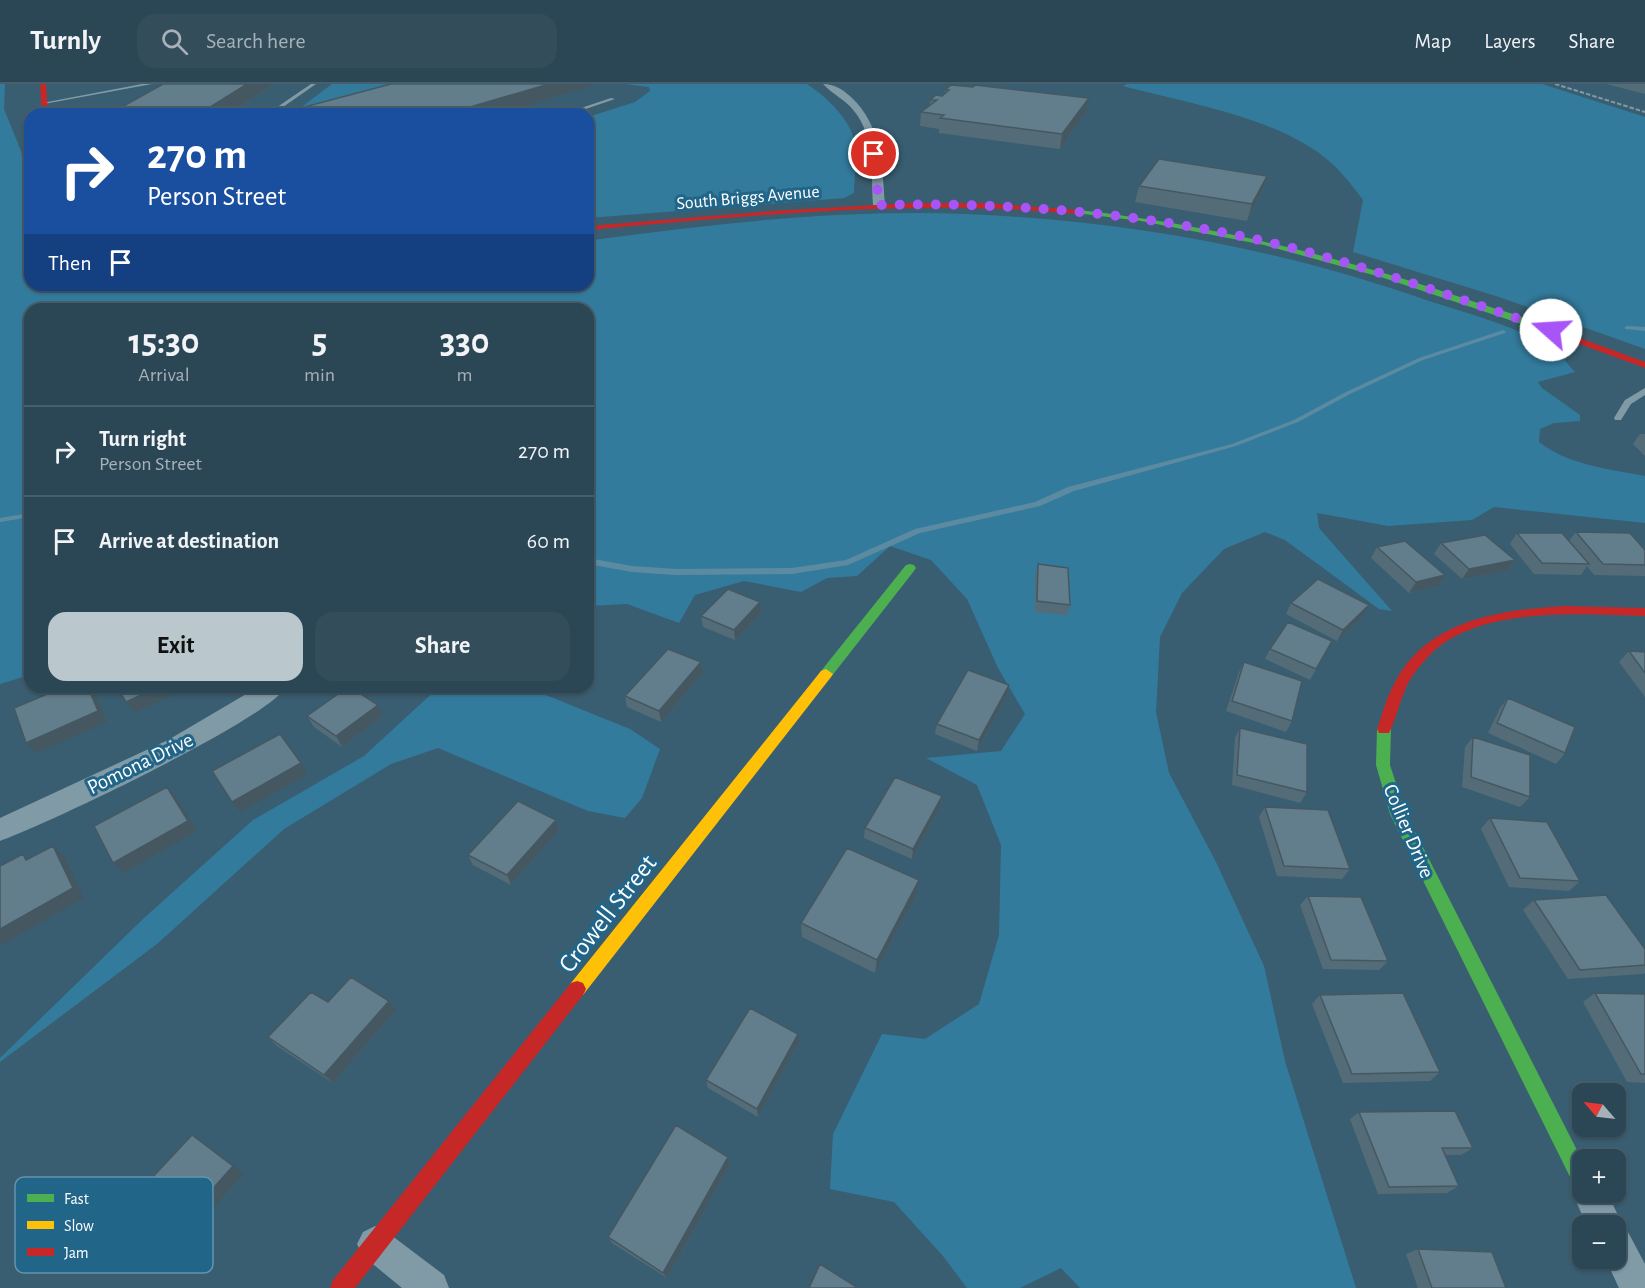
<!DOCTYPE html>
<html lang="en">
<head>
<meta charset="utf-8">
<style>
  body { margin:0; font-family:"Alegreya Sans",sans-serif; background:#334d5b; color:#f1f3f6; height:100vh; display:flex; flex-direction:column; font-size:22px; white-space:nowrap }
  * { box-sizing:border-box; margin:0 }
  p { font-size:20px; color:#a6b1b9 }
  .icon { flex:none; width:33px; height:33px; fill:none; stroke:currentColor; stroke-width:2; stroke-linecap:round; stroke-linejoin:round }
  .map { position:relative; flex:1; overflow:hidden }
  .details { position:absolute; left:24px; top:219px; width:570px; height:390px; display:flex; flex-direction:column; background:#2b4655; border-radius:18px; box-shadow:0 2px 4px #0004,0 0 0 2px #475e6c }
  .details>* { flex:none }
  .banner { position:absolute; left:24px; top:24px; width:570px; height:183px; border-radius:18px; box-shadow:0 2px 4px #0004,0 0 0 2px #475e6c; background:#1a4fa0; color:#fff; overflow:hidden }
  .needle { width:39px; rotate:298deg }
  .tools { position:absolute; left:1572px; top:999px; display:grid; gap:12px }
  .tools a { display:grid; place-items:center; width:54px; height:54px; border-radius:12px; background:#2b4655; box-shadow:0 2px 4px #0004,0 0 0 2px #475e6c; font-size:30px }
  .pin { position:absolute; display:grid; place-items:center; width:51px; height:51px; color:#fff; margin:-26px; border:3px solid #fff; border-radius:50%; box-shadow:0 2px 6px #0007 }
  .me { position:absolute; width:66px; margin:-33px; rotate:289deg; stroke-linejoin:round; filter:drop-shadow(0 0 4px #0008) }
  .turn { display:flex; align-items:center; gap:21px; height:126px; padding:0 24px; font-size:27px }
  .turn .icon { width:78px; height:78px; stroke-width:2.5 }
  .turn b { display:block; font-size:42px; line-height:51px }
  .then { display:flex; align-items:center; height:57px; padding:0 24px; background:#0003; gap:12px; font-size:22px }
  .eta { display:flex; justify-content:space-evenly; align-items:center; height:102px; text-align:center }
  .eta b { font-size:36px; font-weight:700; line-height:42px }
  .cta { display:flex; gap:12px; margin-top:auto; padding:12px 24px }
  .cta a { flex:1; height:69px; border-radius:18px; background:#bac7cd; color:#111; font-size:24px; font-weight:700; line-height:69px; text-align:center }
  .cta a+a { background:#334d5b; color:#f1f3f6 }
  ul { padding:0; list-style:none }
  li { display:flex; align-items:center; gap:18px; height:90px; padding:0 24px; border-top:2px solid #475e6c }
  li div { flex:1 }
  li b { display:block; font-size:22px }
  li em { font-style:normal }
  header { display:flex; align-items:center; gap:36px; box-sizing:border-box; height:84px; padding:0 30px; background:#2b4655; border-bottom:2px solid #475e6c }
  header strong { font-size:28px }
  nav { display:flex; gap:33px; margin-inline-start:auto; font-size:21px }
  .search { width:420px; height:54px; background:#334d5b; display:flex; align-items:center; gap:15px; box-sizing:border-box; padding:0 21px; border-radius:18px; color:#a6b1b9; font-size:22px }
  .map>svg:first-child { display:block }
  .green { fill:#337b9d }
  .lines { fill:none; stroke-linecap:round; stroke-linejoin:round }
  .stream { fill:#5c8ba1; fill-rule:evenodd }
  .lane { fill:#809aa6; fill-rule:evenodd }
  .street { fill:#809aa6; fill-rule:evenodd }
  .fast { fill:#4caf50; fill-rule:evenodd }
  .slow { fill:#ffc107; fill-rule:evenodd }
  .jam { fill:#c62828; fill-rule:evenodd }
  .rail { stroke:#8099a4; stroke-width:2; stroke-dasharray:4.5 2; stroke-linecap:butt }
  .wall { fill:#546c78 }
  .shaded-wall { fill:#455861 }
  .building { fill:#627d8b; stroke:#455861; stroke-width:1.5 }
  .route { stroke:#a855f7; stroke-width:10; stroke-dasharray:0 18 }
  .labels { text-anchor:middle; stroke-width:6; stroke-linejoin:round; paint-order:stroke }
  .far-street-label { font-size:18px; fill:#fff; stroke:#216589 }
  .street-label { font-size:21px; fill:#fff; stroke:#216589 }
  .near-street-label { font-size:26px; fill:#fff; stroke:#216589 }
  .key { fill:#216589; stroke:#6493ac; stroke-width:1.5 }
  .key-label { font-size:16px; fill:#fff }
</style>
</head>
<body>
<header>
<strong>Turnly</strong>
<div class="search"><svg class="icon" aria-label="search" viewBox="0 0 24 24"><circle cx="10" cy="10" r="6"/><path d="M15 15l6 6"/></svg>Search here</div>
<nav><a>Map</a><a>Layers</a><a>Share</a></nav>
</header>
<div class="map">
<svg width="1645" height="1204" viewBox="0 0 1645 1204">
  <rect width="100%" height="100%" fill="#395e71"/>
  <path class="green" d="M0,0h5l-1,25 17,42 6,24 3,2v108h558v-43l5,-2c104,-14 214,-27 319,-27 177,1 348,29 514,87 39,13 100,28 132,53 6,5 11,13 17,19l-37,10 4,6 38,27v6l-26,2 -14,6 -1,13c29,23 70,27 106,34v47l-151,-16 -22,13 -84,6 -71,-13 2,15 73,83 -13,-2 -94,-69 -20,-8 -41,17 -42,44 -22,44 -4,75 13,61 47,89 48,104 21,95 71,227h-276l-19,-20 -41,20h-53l-24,-32 -49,-54 -64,-13 3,-55 49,-100 43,5 54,-35 20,-69 2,-90 -24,-60 -51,-27 75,-7 24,-37 -27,-46 -31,-69 -36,-39 -41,-14 -33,30 -30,2 -26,14 -57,-11 -49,14 -16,28 -52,-19 -39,2v-297h-558v366l-30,9z
    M332,0h82l-122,30z
    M625,0h182c22,15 48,39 49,67 1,14 -2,28 -2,42l-10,5 -256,20v-101l47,-15 15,-11 -1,-4z
    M1127,0h415l103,33v232l-146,-52 -146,-45 10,-52c-13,-18 -26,-34 -44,-47 -51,-37 -136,-51 -196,-67z
    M439,603h87l104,42 30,20 -18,49 -17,20 -37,-7 -150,-63 -47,16 -107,65 -127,115 -157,118v-4l143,-139 110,-99 111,-64z"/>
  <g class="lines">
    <path class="stream" d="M1627,242l18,1v4l-20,-2v-2z
      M1503,246l3,2 -1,1 -82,27 -73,34 -52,28 -62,24 -162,45 -34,15 -120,27 -72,32 -56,9 -116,1 -44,-3 -44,-8v-6l44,8 44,3 116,-1 54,-8 69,-31 120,-27 33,-15 164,-43 62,-24 52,-28 73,-34z
      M30,429v4l-30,5v-4z"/>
    <path class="lane" d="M142,0h10l-108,20 -2,-1z
      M311,0h5l-43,30h-6z
      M611,14l4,1 -44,15h-8z
      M1645,304v7l-14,9 -10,16h-6l-1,-2 11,-18z"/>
    <path class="street" d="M823,0c11,0 19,5 28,13 31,29 31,68 34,108l-2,2h-8l-2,-2c-2,-31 2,-69 -19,-94 -8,-11 -22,-17 -31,-27z
      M258,603h28c-19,33 -241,138 -286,154v-23l168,-78z
      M1582,1094v14h25l16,34 -1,3 6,3 17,32v24h-26l-14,-30h11v-32h-29l-15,-34 5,-12z
      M375,1142l12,6 57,43 5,13h-47l-39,-32 -6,-12 6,-12z"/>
    <path class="fast" d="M1078,126c138,15 271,49 403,94 20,7 75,21 89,32l-7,2 -179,-60 -120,-33 -123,-24 -65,-8 -2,-1z
      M910,480l4,1 2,3 -2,3 -83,106h-10l-2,-3 2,-3 85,-106z
      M1384,640l5,1 2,4 -1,36 16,49 176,346v30l-7,-3 -185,-373 -14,-49 1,-36 2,-4z"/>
    <path class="slow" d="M826,585l7,5 -2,3 -248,318 -6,2 -6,-2 -3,-6 3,-6 250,-312z"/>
    <path class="jam" d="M40,0h6l2,30h-6z
      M909,119h77l92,7 4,2 -4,2c-164,-16 -327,2 -490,16v-4l184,-15z
      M1563,250h6l76,28v6l-82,-30z
      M1564,522l81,2v8c-65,-2 -172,-11 -219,43 -8,9 -17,20 -21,31 -6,14 -9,29 -16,43h-10l-2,-4c5,-14 9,-30 16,-43 32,-66 106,-76 171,-80z
      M577,897l6,2 3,6 -3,6 -228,293h-25l3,-8 238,-297z"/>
    <path class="rail" d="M1555,0l90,28"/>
  </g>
  <path class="wall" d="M163,0h111l-46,30h-117v-1z
    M1606,0h39v10z
    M945,6l141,22 -26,37 -121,-16v-4l-19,-3 1,-14 9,-7v-5l12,-4 3,-2z
    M1267,92l-5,16 -15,29 -112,-19 4,-16z
    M1640,350h5v22l-12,-12z
    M1576,448l69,18v26l-51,-1 -7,-9 -6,9 -47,-1 -24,-30 7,-11 52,8z
    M1441,459l74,17 -8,11 -45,8 -28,-25z
    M1377,463l68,28 -7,11 -29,7 -38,-35z
    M1038,480l32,41 -3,10 -32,-3v-37z
    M1291,519l72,13 -26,25 -51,-27z
    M761,529l-26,27 -32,-13 -2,-11z
    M1332,557l-22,39 -45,-21 5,-10z
    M1629,567l16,1v45l-26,-35z
    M1244,578l48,59 -6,11 -60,-21 13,-39z
    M703,589l-42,49 -34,-15 -2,-11z
    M1009,601l-2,11 -30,55 -42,-17 2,-10z
    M1508,614l57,55 -9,11 -68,-31 12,-25z
    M307,632h76l-41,31 -28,-20z
    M1240,644l67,64 -7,11 -68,-18 3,-47z
    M1473,653l57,60 -10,10 -58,-20 3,-40z
    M942,712l-1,10 -29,53 -48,-21 1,-10z
    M1265,723l85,62 -8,10 -65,-3 -18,-59z
    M1490,734l90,63 -11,10 -60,-4 -28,-58z
    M556,736l3,10 -48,55 -38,-20 -5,-10z
    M917,810l-42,79 -73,-36 -1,-14z
    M1308,812l80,65 -9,9 -56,-1 -23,-64z
    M1534,816l111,49v24l-2,1 -75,5 -45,-69z
    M1595,909l50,1v89l-18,-1 -44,-80z
    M1320,911l120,77 -10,9 -87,2 -31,-79z
    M328,918l68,8 -63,73 -56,-37 -9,-9z
    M799,958l-41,75 -50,-29 -2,-8z
    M1359,1028l114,36 -12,7h-16l14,31 -12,7 -69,1 -28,-75z
    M728,1073l2,7 -63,114 -55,-35 -4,-6z
    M1418,1165l88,39h-88l-12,-34z"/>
  <path class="shaded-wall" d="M247,0h27l-46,30h-29z
    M549,0h45v1l-96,29h-52z
    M1089,14l-3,14 -26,37 2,-15z
    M1267,92l-5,16 -15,29 5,-17z
    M1515,476l-8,11 -45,8 7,-10z
    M1445,491l-7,11 -29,7 7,-11z
    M760,518l1,11 -26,27 -1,-10z
    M1369,521l-6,11 -26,25 6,-11z
    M701,578l2,11 -42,49 -2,-11z
    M1009,601l-2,11 -30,55 2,-11z
    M88,603h3l2,2 14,33 -70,31 -11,-10z
    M158,603h30l-53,26 -9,-11z
    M378,621l5,11 -41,31 -6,-11z
    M301,679l7,11 -68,38 -8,-10z
    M167,703l9,10 21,34 -73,42 -11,-10z
    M942,712l-1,10 -29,53 1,-10z
    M556,736l3,10 -48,55 -4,-10z
    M53,762l11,10 20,42 -84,48v-17z
    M919,796l-2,14 -42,79 2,-13z
    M389,917l7,9 -63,73 -9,-8z
    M798,950l1,8 -41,75 -1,-8z
    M192,1051l52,38 -73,82 -12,-6z
    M728,1073l2,7 -63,114 -4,-5z"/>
  <path class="building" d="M163,0h84l-48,30 -88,-1z
    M391,0h158l-103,30h-148l-9,-3z
    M951,1l22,2 2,-2 114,13 -27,36 -122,-16 4,-3 -23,-3 16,-12h-7l6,-5 6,1 7,-6h-4z
    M1159,75l108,17 -15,28 -113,-18z
    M1576,448l54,1 15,17v15l-42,-1z
    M1517,449h45l27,31 -47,-1z
    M1485,451l30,25 -46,9 -28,-26z
    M1405,457l40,34 -29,7 -39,-35z
    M1038,480l30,4 2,37 -33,-4z
    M1318,495l51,26 -26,25 -52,-27z
    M728,505l32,13 -26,28 -33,-14z
    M1288,538l44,19 -16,28 -46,-20z
    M668,565l33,13 -42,49 -34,-15z
    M1629,567l16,1v21z
    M1244,578l58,19 -10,40 -60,-20z
    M968,586l41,15 -30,55 -42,-16z
    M64,603h24l10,24 -72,32 -12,-35z
    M117,603h41l-32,15z
    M348,603h2l28,18 -42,31 -29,-20z
    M1508,614l67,29 -10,26 -68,-30z
    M1240,644l67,16v48l-70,-17z
    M280,650l21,29 -69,39 -20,-31z
    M1473,653l57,18v42l-59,-20z
    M895,693l47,19 -29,53 -48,-21z
    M167,703l21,34 -75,42 -19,-37z
    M518,717l38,19 -49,55 -39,-20z
    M1265,723l63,3 22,59 -66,-3z
    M1490,734l57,4 33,59 -60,-3z
    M53,762l20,42 -73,41v-63l23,-12 3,6z
    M847,764l72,32 -42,80 -76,-37z
    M1606,811l39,54v16l-65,5 -46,-70z
    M1308,812l53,1 27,64 -57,-1z
    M351,893l38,24 -65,74 -56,-38 43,-45 17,10z
    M1403,909l37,79 -88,2 -32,-79z
    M1595,909l50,1v80h-4z
    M750,924l48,26 -41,75 -51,-29z
    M1455,1027l18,37h-31l17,38 -70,1 -30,-75z
    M676,1041l52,32 -65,116 -55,-36z
    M192,1051l41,31 -74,83 -42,-34z
    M1418,1165l74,3 14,36h-74z
    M820,1180l38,24h-49z"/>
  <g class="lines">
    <path class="route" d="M874,70l5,51c131,-3 262,8 389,37 96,23 190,56 283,88"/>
  </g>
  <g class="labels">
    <g class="far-street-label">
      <text transform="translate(748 113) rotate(-5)" y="6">South Briggs Avenue</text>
    </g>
    <g class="street-label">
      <text transform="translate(140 679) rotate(-26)" y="7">Pomona Drive</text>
      <text transform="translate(1409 747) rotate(67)" y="7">Collier Drive</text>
    </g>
    <g class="near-street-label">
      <text transform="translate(607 829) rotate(-52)" y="9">Crowell Street</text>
    </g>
  </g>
  <rect x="15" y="1093" width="198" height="96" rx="9" class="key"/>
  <rect x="27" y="1110" width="27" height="8" fill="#4caf50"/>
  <rect x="27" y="1137" width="27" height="8" fill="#ffc107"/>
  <rect x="27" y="1164" width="27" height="8" fill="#c62828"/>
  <g class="key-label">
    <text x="64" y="1120">Fast</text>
    <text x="64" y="1147">Slow</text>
    <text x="64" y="1174">Jam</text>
  </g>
</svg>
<div class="tools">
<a><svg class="needle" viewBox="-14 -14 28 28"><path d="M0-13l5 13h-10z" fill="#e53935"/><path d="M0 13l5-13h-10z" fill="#a6b1b9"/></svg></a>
<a>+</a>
<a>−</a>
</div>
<div class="pin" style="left:874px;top:70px;background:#d93025"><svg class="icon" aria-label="arrive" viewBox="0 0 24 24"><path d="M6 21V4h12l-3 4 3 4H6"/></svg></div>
<svg class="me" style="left:1551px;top:246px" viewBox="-20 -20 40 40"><circle r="19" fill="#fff"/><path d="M0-13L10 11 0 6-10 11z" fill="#a855f7"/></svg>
<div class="banner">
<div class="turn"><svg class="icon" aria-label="right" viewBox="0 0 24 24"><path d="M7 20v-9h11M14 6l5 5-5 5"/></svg><div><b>270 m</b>Person Street</div></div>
<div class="then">Then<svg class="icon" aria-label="arrive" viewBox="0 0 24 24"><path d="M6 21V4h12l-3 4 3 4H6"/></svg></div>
</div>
<section class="details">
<div class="eta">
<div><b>15:30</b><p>Arrival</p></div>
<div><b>5</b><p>min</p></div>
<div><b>330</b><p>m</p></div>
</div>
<ul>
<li><svg class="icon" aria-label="right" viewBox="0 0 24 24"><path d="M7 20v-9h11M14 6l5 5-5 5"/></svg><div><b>Turn right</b><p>Person Street</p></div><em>270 m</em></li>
<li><svg class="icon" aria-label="arrive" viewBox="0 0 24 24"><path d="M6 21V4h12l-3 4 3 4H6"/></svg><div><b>Arrive at destination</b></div><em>60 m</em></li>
</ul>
<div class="cta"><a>Exit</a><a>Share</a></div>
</section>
</div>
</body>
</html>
